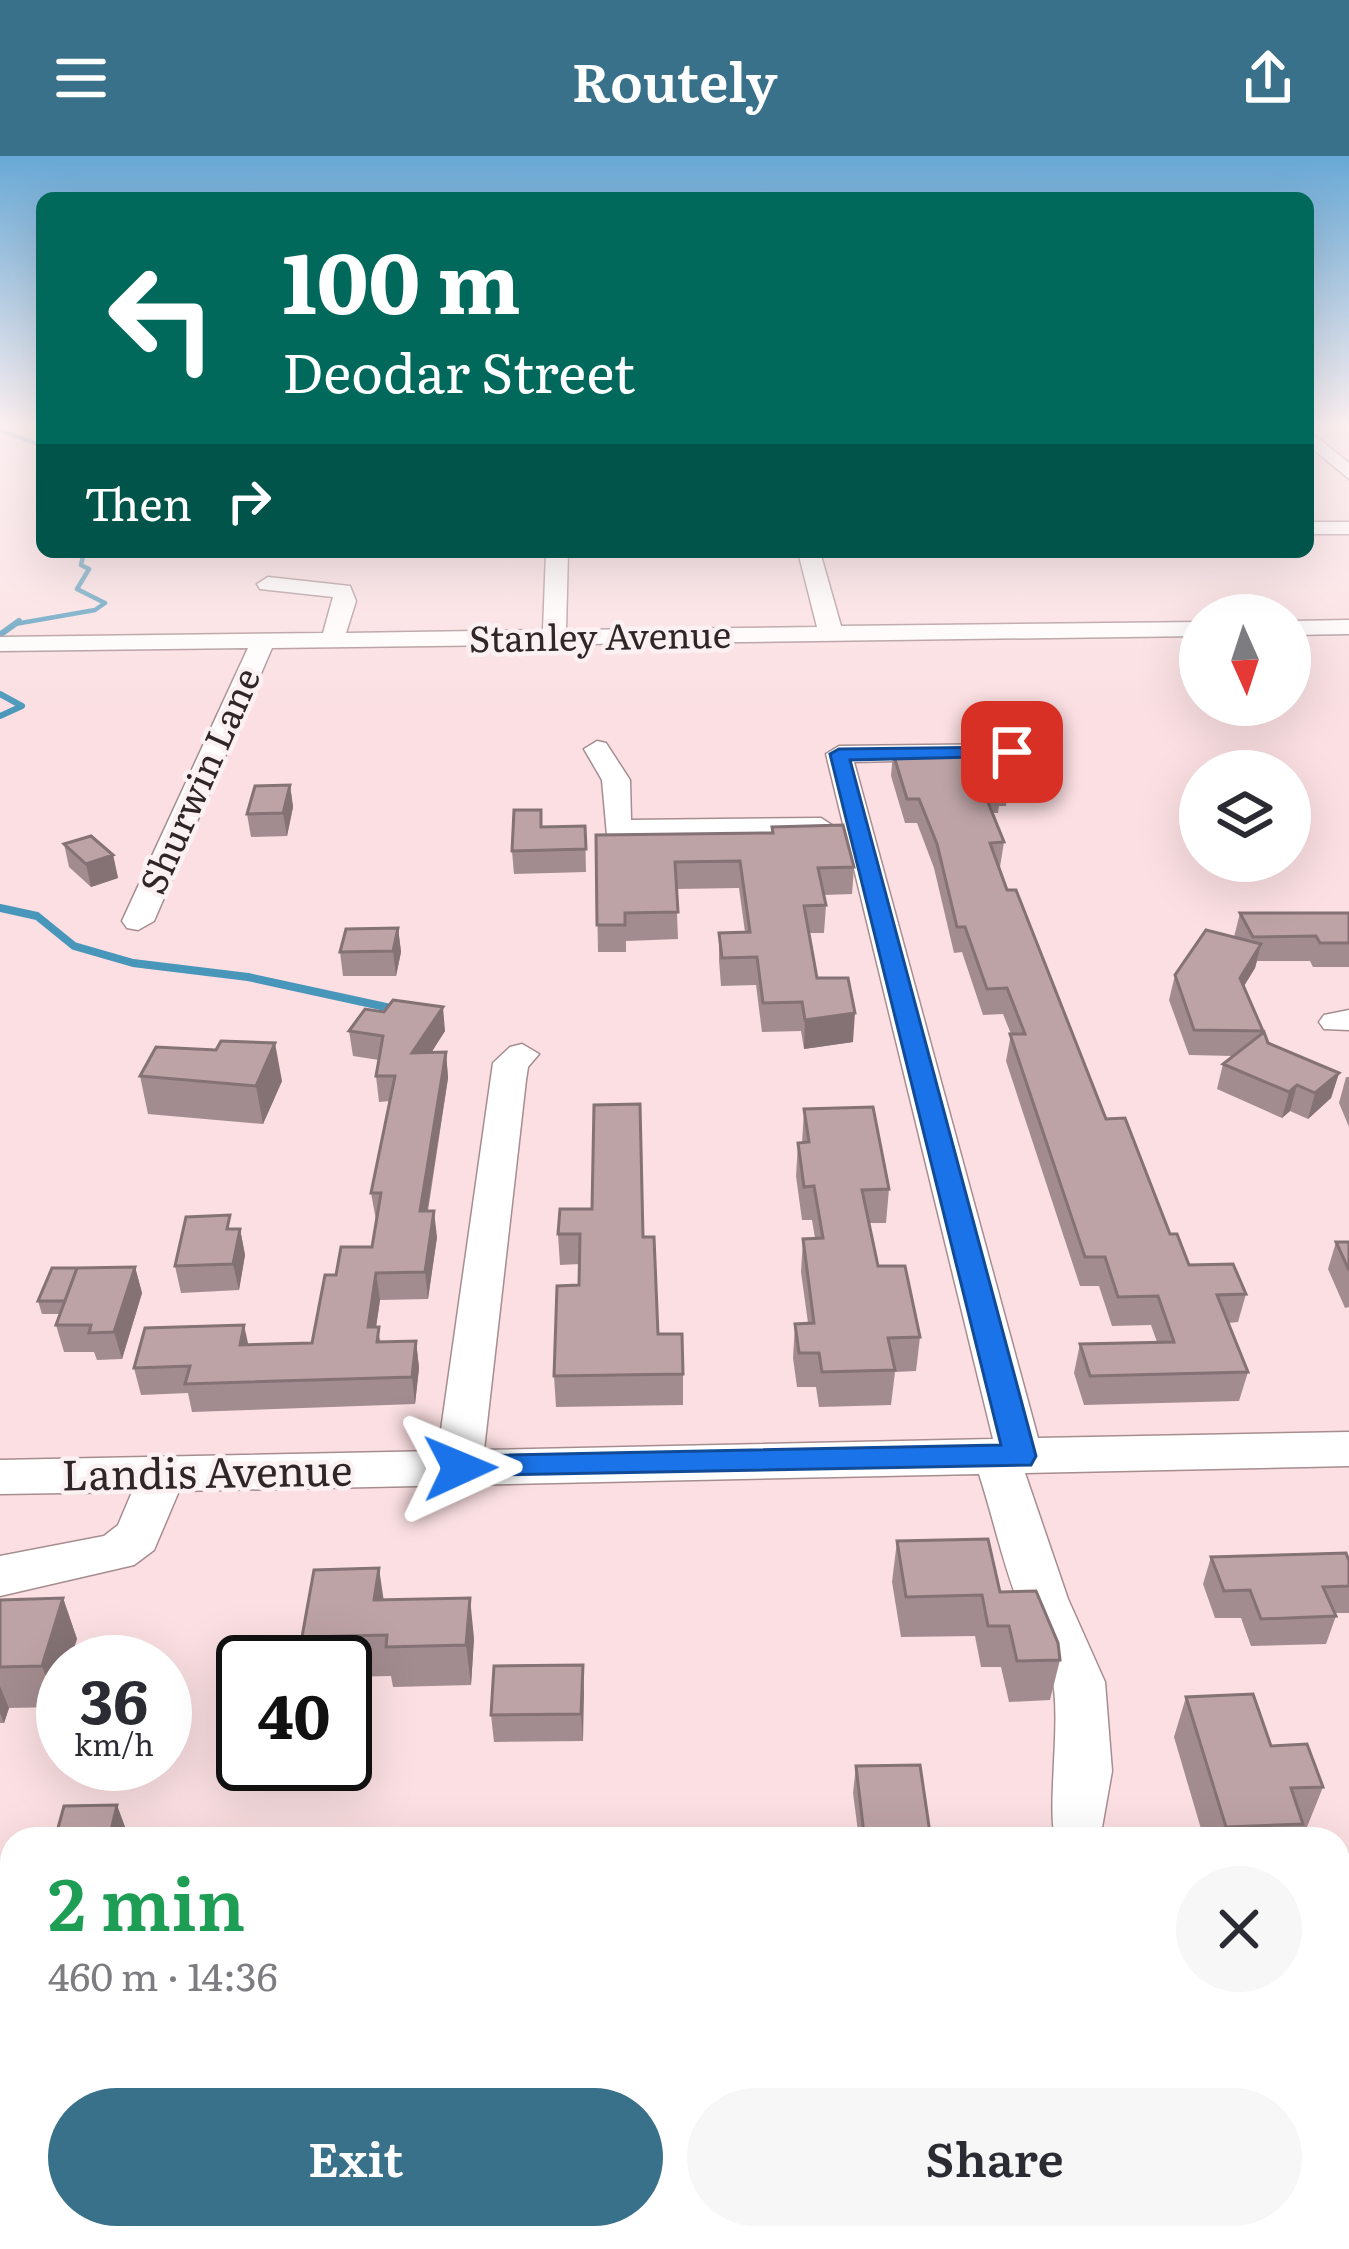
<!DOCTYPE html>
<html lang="en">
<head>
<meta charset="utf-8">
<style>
  body { margin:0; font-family:Literata,serif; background:#f7f7f7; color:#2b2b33; height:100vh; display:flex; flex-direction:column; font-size:45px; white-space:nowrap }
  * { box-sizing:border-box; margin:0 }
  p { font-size:39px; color:#7c7c81 }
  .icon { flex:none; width:66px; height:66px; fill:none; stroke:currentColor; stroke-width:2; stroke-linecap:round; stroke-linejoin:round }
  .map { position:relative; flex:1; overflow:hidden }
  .panel { position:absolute; left:0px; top:1671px; width:1350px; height:423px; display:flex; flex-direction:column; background:#fff; border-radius:36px 36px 0 0; box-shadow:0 12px 48px #0002 }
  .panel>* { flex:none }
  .hud { position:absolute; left:36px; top:36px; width:1278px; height:366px; border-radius:18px; box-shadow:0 12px 48px #0002; background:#00695c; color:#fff; overflow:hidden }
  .needle { width:78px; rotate:177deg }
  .buttons { position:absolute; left:1179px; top:438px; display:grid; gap:24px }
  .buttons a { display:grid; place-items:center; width:132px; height:132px; border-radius:50%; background:#fff; box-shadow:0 12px 48px #0002; font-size:60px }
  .speed { position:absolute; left:36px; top:1479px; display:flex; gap:24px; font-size:60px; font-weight:700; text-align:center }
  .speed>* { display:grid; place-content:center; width:156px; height:156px; border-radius:50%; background:#fff; box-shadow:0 12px 48px #0002; line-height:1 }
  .speed small { font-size:30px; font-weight:400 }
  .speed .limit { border:6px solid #111; border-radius:18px; background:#fff; color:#111 }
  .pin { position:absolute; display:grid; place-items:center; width:102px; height:102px; color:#fff; margin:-51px; border-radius:24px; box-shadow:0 6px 18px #0006 }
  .me { position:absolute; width:132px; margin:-66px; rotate:89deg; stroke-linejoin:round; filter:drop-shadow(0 0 9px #0008) }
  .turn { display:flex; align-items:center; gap:42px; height:252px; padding:0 48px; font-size:54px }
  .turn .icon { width:156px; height:156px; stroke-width:2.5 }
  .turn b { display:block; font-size:84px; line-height:102px }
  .then { display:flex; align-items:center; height:114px; padding:0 48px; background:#0003; gap:24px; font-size:45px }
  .round { display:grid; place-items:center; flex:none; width:126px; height:126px; border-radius:63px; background:#f7f7f7 }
  .summary { display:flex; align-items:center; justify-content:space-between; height:204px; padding:0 48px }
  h1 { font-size:72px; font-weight:600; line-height:90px; color:#1e9e55 }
  .action { display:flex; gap:24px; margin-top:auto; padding:24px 48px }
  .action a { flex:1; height:138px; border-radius:72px; background:#39718b; color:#fff; font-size:48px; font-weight:600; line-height:138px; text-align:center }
  .action a+a { background:#f7f7f7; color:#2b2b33 }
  header { display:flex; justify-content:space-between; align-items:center; height:156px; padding:0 48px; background:#39718b; color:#fff; font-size:54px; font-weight:600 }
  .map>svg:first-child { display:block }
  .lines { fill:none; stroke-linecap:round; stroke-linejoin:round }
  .stream-far2 { stroke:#4896b9; stroke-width:4.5 }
  .stream-far1 { stroke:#4896b9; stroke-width:6 }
  .stream { stroke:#4896b9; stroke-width:8 }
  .minor-casing { stroke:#a68d90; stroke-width:3 }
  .minor { fill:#fff; fill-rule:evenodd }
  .wall { fill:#a38c8f }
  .shaded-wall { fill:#847274 }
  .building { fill:#bda3a6; stroke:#847274; stroke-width:3 }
  .route { fill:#1a73e8; stroke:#114b97; stroke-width:3 }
  .labels { text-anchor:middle; stroke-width:9; stroke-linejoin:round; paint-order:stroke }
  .far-street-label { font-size:36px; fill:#302627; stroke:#fcf1f2 }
  .street-label { font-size:42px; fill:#302627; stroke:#fcf1f2 }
</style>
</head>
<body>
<header><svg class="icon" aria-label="menu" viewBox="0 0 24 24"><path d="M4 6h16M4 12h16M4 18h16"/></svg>Routely<svg class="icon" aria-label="share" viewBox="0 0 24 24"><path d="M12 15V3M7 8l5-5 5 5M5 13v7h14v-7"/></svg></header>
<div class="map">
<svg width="1349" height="2093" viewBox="0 0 1349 2093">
  <rect width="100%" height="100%" fill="#fbdfe2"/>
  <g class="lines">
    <path class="stream-far2" d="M0,274l42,16
      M15,468l80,-14 10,-7 -28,-14 12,-20 -8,-4 3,-13"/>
    <path class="stream-far1" d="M1,478l18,-13
      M0,538l22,12 -22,10"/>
    <path class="stream" d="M0,752l37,8 37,30 59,17 115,14 147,32"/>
    <g class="minor-casing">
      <path id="minor" d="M1308,274l41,33v16l-41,-34z
        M1308,366h41v12h-41z
        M546,396h22l-2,78 251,-3 -19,-75h22l21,74 359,-4v14l-928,12 -118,273 -16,9 -11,-2 -5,-7 126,-273 -248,3v-14l323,-4 10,-36 -73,-8 -3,-5 11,-7 82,9 6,15 -10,32 197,-3z
        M1349,464v14l-59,1v-14z
        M597,585l9,2 24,37 1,40 190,-2 14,9 -14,9 -214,-1 -5,-55 -18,-31z
        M1012,588l13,8 -4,6 -167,4 184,676 311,-6v34l-324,7 43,126 37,83 7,89 -12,68h-44c-10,-24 5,-115 -3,-156 -6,-30 -21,-49 -33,-76 -17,-42 -27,-90 -41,-133l-800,17 -25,59 -20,15 -134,31v-40l104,-20 14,-11 14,-33 -132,2v-34l438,-9 55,-388 17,-16 12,-3 17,10 -11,13 -2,13 -42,370 509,-11 -167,-685 13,-8z
        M1349,854v20l-25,-1 -5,-7 5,-7z
        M229,2082h71l5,11h-71z
        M795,2082h68l1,11h-68z"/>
    </g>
    <use href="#minor" class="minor"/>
  </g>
  <path class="wall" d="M893,597l116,29 -3,24h-7l-1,7h-6l12,29 -4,25h-2l9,23 99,229 83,146 57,29 -8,28 -10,1 20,49 -9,29 -155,4 -10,-32 6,-29 77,-2 -6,-17 -39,1 -13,-40h-19l-74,-225 5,-27 -8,-20 -20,1 -21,-63 -8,1 -20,-85 -17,-45h-12l-14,-47z
    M290,629l3,22 -6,29 -36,1 -4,-23z
    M541,654l1,17 43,-1 1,46 -72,2 -2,-23z
    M772,671l82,40 -2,27 -28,1 2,10 -2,28h-15l8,45 36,64 -49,7 -3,-18 -39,1 -6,-47 -35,1 -2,-26v-27l26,-1 -6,-44 -63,1 2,50 -52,2v11h-28l-2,-117 176,-2z
    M64,688l49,11 5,23 -27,9 -22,-20z
    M1240,757h109v54h-36l-3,-6h-53l-2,7 -11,18 24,57 71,30 -8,25 -23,21 -18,-8 -8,7 -65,-29 6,-25 11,-8 -45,-1 -20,-55 6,-25 59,-38z
    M398,772l3,24 -5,24h-53l-3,-24z
    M349,875h96l-14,22 15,-1 2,26 -20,133 9,26 -9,62 -48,1 -4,27 5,15 35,-1 3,27 -4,36 -223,8 -4,-19 -47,2 -7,-27 114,-23 64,-2 24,-68 36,-28 4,-27 -5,-27 19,-92 -11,1 -3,-26 3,-16 -26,-4z
    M140,920l142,5 -19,43 -115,-10z
    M1346,921h3v50l-10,-24z
    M804,953l85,80 -3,34h-17l9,43 42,71 -4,34 -21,1 -4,33 -72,2 -3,-20h-19l-4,-29 2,-34 13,-1 -7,-51 2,-33 12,-1 -3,-18h-10l-6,-44 2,-33h4z
    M560,1053l83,28 15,97 25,40v31l-127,2 -2,-31 25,-91 1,-21 -20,1 -2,-31z
    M233,1073h7l5,26 -6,35 -58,3 -6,-27z
    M1336,1086h13v65l-4,1 -17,-39z
    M135,1111l7,26 -20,66 -25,1 -3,-8h-30l-8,-27 4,-11h-18l-4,-13z
    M897,1385l103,51 60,68 -10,40 -41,2 -8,-35h-20l-6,-31 -74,1 -9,-55z
    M1211,1401l138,4v52h-14l1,3 -10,28 -75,2 -10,-28h-26l-12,-34z
    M63,1442l14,41 -14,23v24l-6,21 -48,1 -5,15h-4v-123z
    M384,1444l90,38 -3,47 -78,2 -2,-11 -46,1v-15h-37l-6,-25z
    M583,1509v76l-89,1 -3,-27z
    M1186,1541l85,49 52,41 -16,40h-5l-5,12h-93l-30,-102z
    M856,1610l74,67 -1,6h-70l-6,-46z
    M1338,1899l11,3v149h-3l-8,15z
    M437,2082h114l-9,11h-102z
    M994,2082h131l-1,11h-131z
    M1300,2082h29l-4,6z"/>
  <path class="shaded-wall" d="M290,629l3,22 -6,29 -4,-23z
    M113,699l5,23 -27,9 -5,-23z
    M398,772l3,24 -5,24 -3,-25z
    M1261,788l-6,24 -21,34 6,-24z
    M443,851l2,24 -30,47 -3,-25z
    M855,857l-2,29 -49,7 1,-29z
    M275,887l7,38 -19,43 -7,-38z
    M446,896l2,26 -25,159 -3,-26z
    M1339,917l-8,25 -23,21 7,-26z
    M1297,929l-7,26 -8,7 7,-26z
    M434,1055l3,26 -9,62 -3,-27z
    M240,1073l5,26 -6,35 -6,-26z
    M135,1111l7,26 -20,66 -8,-27z
    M376,1117l4,27 -8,54 -4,-27z
    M244,1169l6,27 -10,-7z
    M416,1185l3,27 -4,36 -3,-27z
    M379,1412l6,41 -11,-9z
    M63,1442l14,41 -7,23h-7v24l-6,21 -15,-41z
    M470,1442l4,40 -3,47 -5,-40z
    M583,1509l1,28 -1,48 -2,-27z
    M0,1530l9,22 -5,15 -4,-10z
    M117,1649l10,27 -2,7h-16z
    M517,2082h34l-9,11h-35z"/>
  <path class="building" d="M995,595l14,31h-11l3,7 -18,1 21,52 -14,1 17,47h9l90,229 19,-1 45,116h7l12,31 44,-1 13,30 -29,1 31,77 -158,4 -10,-32 94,-2 -16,-46 -40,1 -13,-40h-20l-75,-223h15l-18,-46 -20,1 -22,-62h-8l-20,-83 -18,-45h-12l-14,-46z
    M290,629l-7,28 -36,1 8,-28z
    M514,654h27v17l44,-1 1,23 -74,2z
    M843,669l11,42 -36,1 8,37 -22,1 13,72h31l7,35 -50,7 -3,-18 -39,1 -6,-46 -35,1 -3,-25 31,-1 -10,-71 -65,1 3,50 -53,1v12h-28l-1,-90 177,-2 -1,-6z
    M91,680l22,19 -27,9 -22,-20z
    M1240,757h109v30h-29l-4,-7 -63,1z
    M398,772l-5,23 -53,1 6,-23z
    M1206,774l55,14 -21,34 23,53 -69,-1 -19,-55z
    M393,844l50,7 -31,46 34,-1 -26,159h14l-9,61 -49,1 -8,54h11l-2,15 39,-1 -4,36 -227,7 5,-18 -56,2 11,-40 99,-3 -4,20 72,-2 13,-68h11l5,-28h31l9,-54h-10l24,-117h-19l7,-40 -34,-5 16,-22 19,3z
    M1264,876l4,11 71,30 -24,20 -18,-8 -8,7 -66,-28z
    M221,885l54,2 -19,43 -116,-10 16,-29 60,3z
    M640,948l3,133h11l4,97h24l1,40 -129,2 3,-90 22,-1 1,-51h-22l2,-25h32l2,-104z
    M873,951l16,82 -27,1 16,76h27l15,71 -32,1 7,32 -73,2 -3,-19h-20l-4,-29 19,-1 -11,-84 20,-1 -9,-52 -10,1 -6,-44 11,-1 -5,-33z
    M230,1059l-3,14h13l-7,35 -58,2 11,-49z
    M1336,1086h13v28z
    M135,1111l-21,65 -25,1 2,-8h-35l21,-57z
    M52,1112h25l-12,33h-27z
    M988,1383l12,53 36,-1 22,52 2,17 -43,1 -8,-35h-21l-6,-31 -76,2 -9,-56z
    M1346,1397l3,8v25l-26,1 13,29 -75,3 -11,-29 -26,1 -13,-34z
    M379,1412l-5,32 96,-2 -4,47 -80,2 1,-12 -85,2 12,-67z
    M63,1442l-21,68 -42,1v-67z
    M583,1509l-2,49 -90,1 3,-49z
    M1253,1538l18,52 36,-2 16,43 -32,1 12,36 -77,3 -40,-130z
    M920,1609l10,68 -66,1 -8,-68z
    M117,1649l-8,34h-54l9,-33z
    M1338,1899l11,3v109l-7,-1 4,42 -8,-1z
    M89,2082h41l8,11h-61z
    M439,2082h78l-10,11h-58z
    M684,2082h75v11h-75z
    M1006,2082h119l-1,11h-81z"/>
  <linearGradient id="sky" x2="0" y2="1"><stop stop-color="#68a8d5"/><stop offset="0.48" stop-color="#fdf1f2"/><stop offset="1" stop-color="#fdf1f2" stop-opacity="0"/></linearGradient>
  <rect width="1349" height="561" fill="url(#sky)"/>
  <path class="route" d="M1012,591l7,1v8l-169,4 186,696 -5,9 -583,11 -5,-8 5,-9 12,-3 541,-11 -171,-691 9,-5z"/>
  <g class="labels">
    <g class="far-street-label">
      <text transform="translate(600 481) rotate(-1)" y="13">Stanley Avenue</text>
      <text transform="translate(200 625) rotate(-66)" y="13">Shurwin Lane</text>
    </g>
    <g class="street-label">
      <text transform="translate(207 1317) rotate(-1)" y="15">Landis Avenue</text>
    </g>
  </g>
</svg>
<div class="buttons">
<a><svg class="needle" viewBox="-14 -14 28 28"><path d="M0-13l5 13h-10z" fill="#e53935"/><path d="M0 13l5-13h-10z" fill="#7c7c81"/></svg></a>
<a><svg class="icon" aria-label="layers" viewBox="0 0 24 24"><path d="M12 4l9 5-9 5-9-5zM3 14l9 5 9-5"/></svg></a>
</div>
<div class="speed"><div>36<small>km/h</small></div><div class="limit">40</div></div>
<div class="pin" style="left:1012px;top:596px;background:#d93025"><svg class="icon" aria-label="arrive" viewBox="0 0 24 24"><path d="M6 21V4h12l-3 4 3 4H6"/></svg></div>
<svg class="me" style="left:460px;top:1312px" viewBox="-20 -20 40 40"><path d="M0-17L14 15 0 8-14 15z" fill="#1a73e8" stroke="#fff" stroke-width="4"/></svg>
<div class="hud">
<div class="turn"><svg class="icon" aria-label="left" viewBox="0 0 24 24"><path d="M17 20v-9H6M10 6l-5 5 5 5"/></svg><div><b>100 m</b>Deodar Street</div></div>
<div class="then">Then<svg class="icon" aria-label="right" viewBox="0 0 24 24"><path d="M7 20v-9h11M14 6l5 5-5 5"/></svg></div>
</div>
<section class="panel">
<div class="summary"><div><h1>2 min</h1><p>460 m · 14:36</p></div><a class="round"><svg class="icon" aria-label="close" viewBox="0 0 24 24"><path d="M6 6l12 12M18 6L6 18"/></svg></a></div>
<div class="action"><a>Exit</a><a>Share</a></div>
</section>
</div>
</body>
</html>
